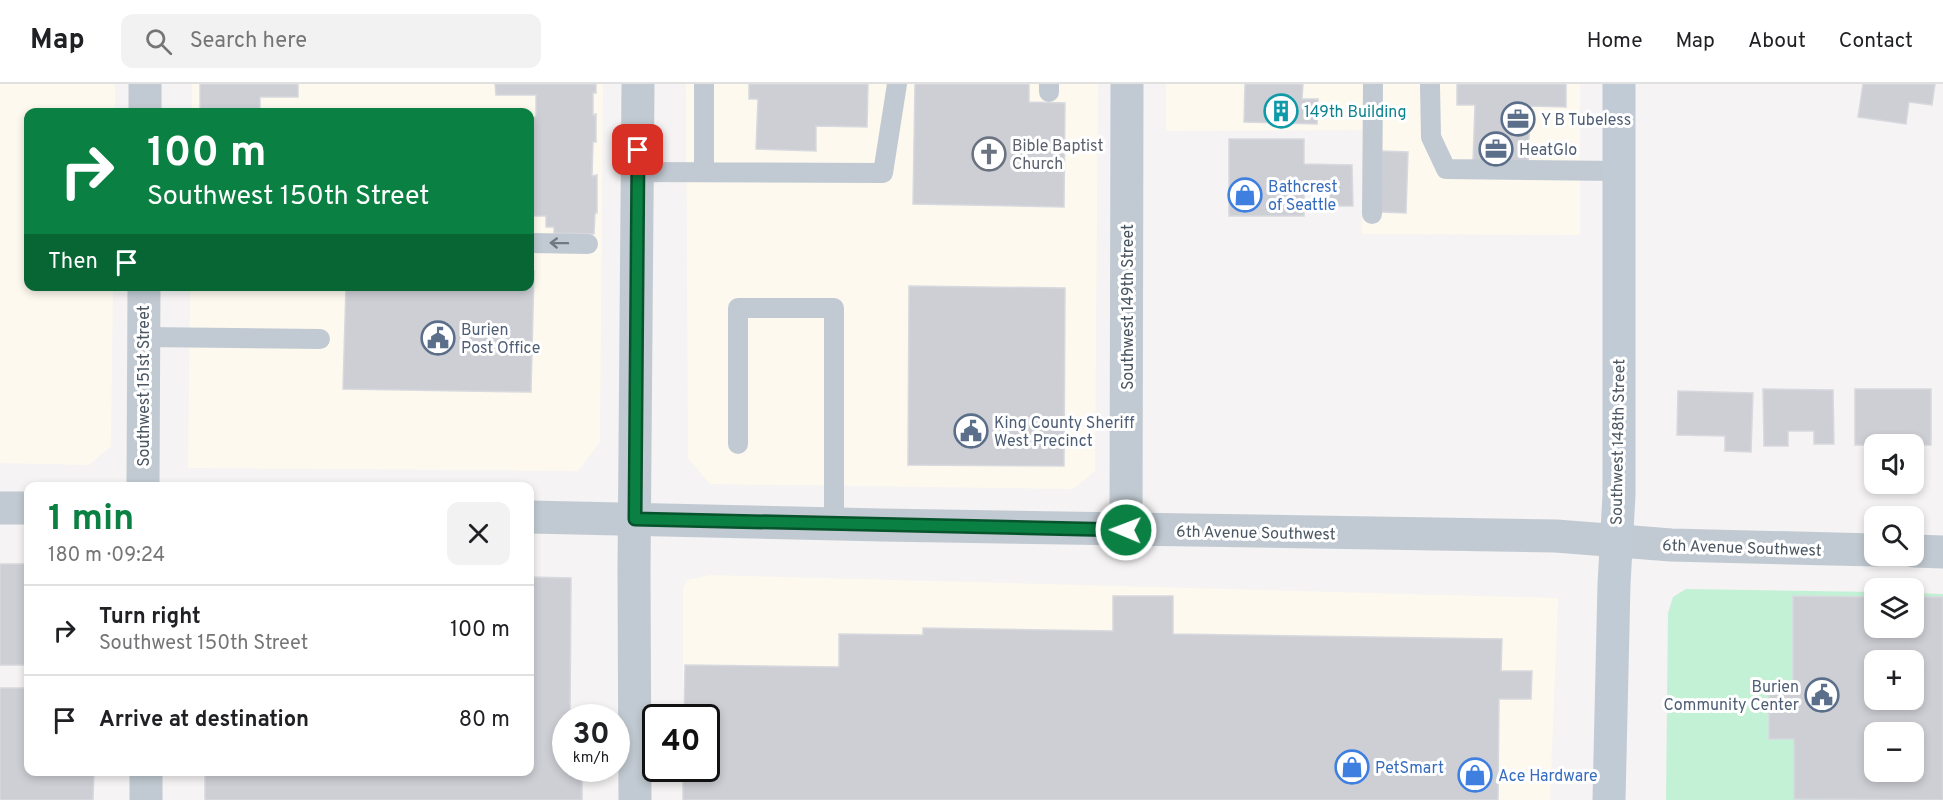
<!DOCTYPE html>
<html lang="en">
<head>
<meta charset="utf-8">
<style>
  body { margin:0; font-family:Overpass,sans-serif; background:#f2f2f2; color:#202124; height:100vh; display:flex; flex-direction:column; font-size:22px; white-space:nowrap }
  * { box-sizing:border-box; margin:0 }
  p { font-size:20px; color:#757577 }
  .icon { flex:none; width:33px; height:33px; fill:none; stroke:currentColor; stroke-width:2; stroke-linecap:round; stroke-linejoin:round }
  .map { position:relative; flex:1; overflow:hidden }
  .sheet { position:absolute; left:24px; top:398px; width:510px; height:294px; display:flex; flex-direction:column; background:#fff; border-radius:12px; box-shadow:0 3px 9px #0003 }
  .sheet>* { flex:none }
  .top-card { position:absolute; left:24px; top:24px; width:510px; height:183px; border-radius:12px; box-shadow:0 3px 9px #0003; background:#0b8043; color:#fff; overflow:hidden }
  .buttons { position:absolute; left:1864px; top:350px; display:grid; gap:12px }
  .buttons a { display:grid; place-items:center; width:60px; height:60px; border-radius:12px; background:#fff; box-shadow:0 3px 9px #0003; font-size:30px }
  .speed { position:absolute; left:552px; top:620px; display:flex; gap:12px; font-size:30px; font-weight:700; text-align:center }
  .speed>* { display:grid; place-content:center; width:78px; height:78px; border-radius:50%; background:#fff; box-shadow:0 3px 9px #0003; line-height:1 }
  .speed small { font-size:15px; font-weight:400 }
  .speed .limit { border:3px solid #111; border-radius:9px; background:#fff; color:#111 }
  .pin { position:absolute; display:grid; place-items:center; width:51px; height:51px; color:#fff; margin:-26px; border-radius:12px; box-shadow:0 3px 9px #0006 }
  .me { position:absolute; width:66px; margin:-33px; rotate:271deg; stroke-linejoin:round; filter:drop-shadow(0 0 4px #0008) }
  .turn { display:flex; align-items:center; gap:21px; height:126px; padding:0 24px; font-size:27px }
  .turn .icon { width:78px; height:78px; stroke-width:2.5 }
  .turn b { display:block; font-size:42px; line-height:51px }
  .then { display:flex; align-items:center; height:57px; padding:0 24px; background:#0003; gap:12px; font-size:22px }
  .round { display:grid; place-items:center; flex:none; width:63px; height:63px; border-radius:12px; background:#f2f2f2 }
  .overview { display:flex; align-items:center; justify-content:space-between; height:102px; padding:0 24px }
  h1 { font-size:36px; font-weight:700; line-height:45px; color:#0b8043 }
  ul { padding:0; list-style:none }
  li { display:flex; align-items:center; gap:18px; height:90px; padding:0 24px; border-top:2px solid #e0e0e0 }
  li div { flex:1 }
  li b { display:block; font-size:22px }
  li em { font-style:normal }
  header { display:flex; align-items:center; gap:36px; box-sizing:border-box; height:84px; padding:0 30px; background:#fff; border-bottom:2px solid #e0e0e0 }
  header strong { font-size:28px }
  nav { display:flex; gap:33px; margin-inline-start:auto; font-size:21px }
  .search { width:420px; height:54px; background:#f2f2f2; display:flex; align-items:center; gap:15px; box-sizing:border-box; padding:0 21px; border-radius:12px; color:#757577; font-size:22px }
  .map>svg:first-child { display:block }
  .commercial { fill:#fdf9ef }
  .green { fill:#c3f1d5; fill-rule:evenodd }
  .building { fill:#cdcfd5; stroke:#d7d9de; stroke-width:1.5; fill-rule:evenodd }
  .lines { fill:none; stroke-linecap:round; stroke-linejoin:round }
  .service { stroke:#c1cad2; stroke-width:20 }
  .minor { stroke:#c1cad2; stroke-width:33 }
  .tertiary { stroke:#c1cad2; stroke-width:33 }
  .secondary { stroke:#c1cbd6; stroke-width:33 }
  .oneway { stroke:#6e7983 }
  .route-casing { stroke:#07532c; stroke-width:15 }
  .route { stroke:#0b8043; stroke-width:10 }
  .labels { text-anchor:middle; stroke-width:6; stroke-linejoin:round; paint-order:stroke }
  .culture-label { font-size:16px; fill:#0d838f; stroke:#fff; text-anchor:start }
  .service-label { font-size:16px; fill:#4e5e75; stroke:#fff; text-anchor:start }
  .worship-label { font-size:16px; fill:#5b616d; stroke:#fff; text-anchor:start }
  .shop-label { font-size:16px; fill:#366cbe; stroke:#fff; text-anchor:start }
  .street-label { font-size:16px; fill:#4a5661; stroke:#fff }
</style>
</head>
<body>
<header>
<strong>Map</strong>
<div class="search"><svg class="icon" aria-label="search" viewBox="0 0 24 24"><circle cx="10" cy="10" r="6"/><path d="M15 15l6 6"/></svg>Search here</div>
<nav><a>Home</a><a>Map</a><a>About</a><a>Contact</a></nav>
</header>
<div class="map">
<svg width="1943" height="716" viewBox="0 0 1943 716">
  <rect width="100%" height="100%" fill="#f5f3f3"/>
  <path class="commercial" d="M0,0h115v28h-87v174l85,1 -2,159 -22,19 -89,-2z
    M192,0h411l-3,358 -22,29 -390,-3 2,-181 340,-1v-174h-338z
    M686,0h412l-3,387 -22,18 -363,-5 -22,-26z
    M1166,0h414v151l-218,-1v-104l-196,1z
    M711,491l847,23 -8,202h-867v-32h23v-51h-23v-128l4,-9z"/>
  <path class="green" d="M1686,505l189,3v35h39v-34l29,1v206h-277l2,-187 5,-16zM1875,576h39v39h-39zM1875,648h39v39h-39z"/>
  <path class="building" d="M200,0h98v13h-38v15h-60z
    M495,0h101v9h-3v22l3,-1v28h-3l-1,34 5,-1v38h-2l-1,21 -40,-1v-6h-8v-11h-16v-99h6v-22h-40z
    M749,0h119l-1,43 -51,-1v25l-60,-2 2,-50h-9z
    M915,0h114v18l36,1 -1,104 -151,-3z
    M1245,0h58l-1,15h16l-1,25 -73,-2z
    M1457,0h109v23l-36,-1 -2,58 -55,-2 2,-57h-18z
    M1863,0h72l-3,21 -23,-3 -3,22 -48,-7z
    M1229,55h75v25l48,1 1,41h-23v-16h-26v26h-75z
    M1382,67l26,1 -2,61 -25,-1z
    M530,187h4l-3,121 -188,-3 3,-103h184z
    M909,202l156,2 -1,178 -156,-1z
    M1763,305l70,1 1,54h-20v-13h-26v15h-24z
    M1855,305h76v56h-76z
    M1678,307l75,2 -2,59 -26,-1v-15l-48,-1z
    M0,480h28v101h-28z
    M530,493l41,1 -1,139h-4v51h16v32h-377v-29h325z
    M1113,512h60v38l329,5 -1,32h31l-1,28h-32l-1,101h-815v-32h23v-51h-22l1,-52 154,2v-33l84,1v-7l190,3z
    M1793,512l82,1v30h39v-30h29v203l-149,-1v-60h-25v-48h24zM1875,576h39v39h-39zM1875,648h39v39h-39z
    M0,604h28v83h66l-1,29h-93z"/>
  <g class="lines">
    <path class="service" d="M1430,2l1,51 15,32 173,2
      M1049,8v-8
      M638,88l245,1 14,-89
      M704,88v-88
      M1372,130l1,-130
      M530,159l58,1
      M143,253l177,2
      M738,360v-136h96v216"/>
    <path class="minor" d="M145,28v-28
      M143,402l1,-200
      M1126,446l1,-446"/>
    <path class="tertiary" d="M0,424h28
      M530,433l352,8 674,11 115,9 204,5
      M1914,467l29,1
      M146,687v29
      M635,716l-1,-230 4,-486"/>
    <path class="secondary" d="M1609,716l5,-216 5,-89v-411"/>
  </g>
  <defs><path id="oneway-shaft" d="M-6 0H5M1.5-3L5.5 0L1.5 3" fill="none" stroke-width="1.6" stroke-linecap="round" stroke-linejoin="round" transform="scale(1.5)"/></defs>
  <use class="oneway" href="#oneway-shaft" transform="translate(559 159) rotate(-179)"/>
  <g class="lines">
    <g class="route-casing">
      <path id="route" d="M638,66l-3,369 491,11"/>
    </g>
    <use href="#route" class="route"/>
  </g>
  <defs>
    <g id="building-ring" transform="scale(1.725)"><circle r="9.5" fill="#fff" stroke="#0f9aa8" stroke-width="1.5"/><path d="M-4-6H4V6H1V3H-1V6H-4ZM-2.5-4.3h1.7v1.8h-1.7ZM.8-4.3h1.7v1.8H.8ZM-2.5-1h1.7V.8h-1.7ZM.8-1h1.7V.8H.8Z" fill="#0f9aa8"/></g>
    <g id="office-ring" transform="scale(1.725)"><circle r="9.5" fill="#fff" stroke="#5c6f8a" stroke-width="1.5"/><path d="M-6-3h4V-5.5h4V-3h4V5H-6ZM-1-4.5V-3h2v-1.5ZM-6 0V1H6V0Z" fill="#5c6f8a"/></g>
    <g id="church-ring" transform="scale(1.725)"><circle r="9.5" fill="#fff" stroke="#6b7280" stroke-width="1.5"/><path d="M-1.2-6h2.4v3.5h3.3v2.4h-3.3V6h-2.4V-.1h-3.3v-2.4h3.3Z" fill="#6b7280"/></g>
    <g id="shop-ring" transform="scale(1.725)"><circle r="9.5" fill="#fff" stroke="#3f7fe0" stroke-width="1.5"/><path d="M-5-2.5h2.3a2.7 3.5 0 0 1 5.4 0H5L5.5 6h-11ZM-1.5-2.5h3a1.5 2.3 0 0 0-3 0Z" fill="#3f7fe0"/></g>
    <g id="civic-ring" transform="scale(1.725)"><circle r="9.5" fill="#fff" stroke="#5c6f8a" stroke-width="1.5"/><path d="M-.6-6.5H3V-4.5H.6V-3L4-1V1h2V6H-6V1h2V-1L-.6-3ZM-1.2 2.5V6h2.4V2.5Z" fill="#5c6f8a"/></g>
  </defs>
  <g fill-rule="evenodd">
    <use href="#building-ring" x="1281" y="27"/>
    <use href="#office-ring" x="1518" y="35"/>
    <use href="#office-ring" x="1496" y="65"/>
    <use href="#church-ring" x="989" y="70"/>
    <use href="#shop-ring" x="1245" y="111"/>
    <use href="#civic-ring" x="438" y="254"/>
    <use href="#civic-ring" x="971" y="347"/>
    <use href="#civic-ring" x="1822" y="611"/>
    <use href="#shop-ring" x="1352" y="683"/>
    <use href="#shop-ring" x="1475" y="691"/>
  </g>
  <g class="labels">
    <g class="culture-label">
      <text x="1304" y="33">149th Building</text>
    </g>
    <g class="service-label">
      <text x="1541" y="41">Y B Tubeless</text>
      <text x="1519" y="71">HeatGlo</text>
      <text x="461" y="251">Burien<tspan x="461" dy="18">Post Office</tspan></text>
      <text x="994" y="344">King County Sheriff<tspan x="994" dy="18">West Precinct</tspan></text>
      <text x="1799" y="608" text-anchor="end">Burien<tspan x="1799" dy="18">Community Center</tspan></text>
    </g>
    <g class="worship-label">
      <text x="1012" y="67">Bible Baptist<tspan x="1012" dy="18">Church</tspan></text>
    </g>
    <g class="shop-label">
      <text x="1268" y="108">Bathcrest<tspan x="1268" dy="18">of Seattle</tspan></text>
      <text x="1375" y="689">PetSmart</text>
      <text x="1498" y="697">Ace Hardware</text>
    </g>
    <g class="street-label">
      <text transform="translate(1127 223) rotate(-90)" y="6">Southwest 149th Street</text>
      <text transform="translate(143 302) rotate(-90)" y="6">Southwest 151st Street</text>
      <text transform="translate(1617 358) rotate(-89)" y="6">Southwest 148th Street</text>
      <text transform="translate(1256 448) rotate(1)" y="6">6th Avenue Southwest</text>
      <text transform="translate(1742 463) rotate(2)" y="6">6th Avenue Southwest</text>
    </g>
  </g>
</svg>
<div class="buttons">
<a><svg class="icon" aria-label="sound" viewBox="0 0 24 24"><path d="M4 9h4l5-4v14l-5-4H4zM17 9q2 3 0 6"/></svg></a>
<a><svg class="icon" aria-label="search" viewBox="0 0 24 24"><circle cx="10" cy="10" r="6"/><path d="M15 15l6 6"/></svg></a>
<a><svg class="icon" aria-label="layers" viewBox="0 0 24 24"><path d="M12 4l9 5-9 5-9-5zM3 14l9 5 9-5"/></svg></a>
<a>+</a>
<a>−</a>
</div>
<div class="speed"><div>30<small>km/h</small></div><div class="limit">40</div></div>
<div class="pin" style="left:638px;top:66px;background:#d93025"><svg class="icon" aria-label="arrive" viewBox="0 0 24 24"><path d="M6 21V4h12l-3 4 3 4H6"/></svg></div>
<svg class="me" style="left:1126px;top:446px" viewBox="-20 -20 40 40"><circle r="17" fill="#0b8043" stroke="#fff" stroke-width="3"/><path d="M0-11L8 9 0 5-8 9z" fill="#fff"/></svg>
<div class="top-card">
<div class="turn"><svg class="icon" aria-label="right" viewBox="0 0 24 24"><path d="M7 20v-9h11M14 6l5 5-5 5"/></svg><div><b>100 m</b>Southwest 150th Street</div></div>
<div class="then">Then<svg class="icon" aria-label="arrive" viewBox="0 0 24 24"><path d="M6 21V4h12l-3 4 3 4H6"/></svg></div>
</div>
<section class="sheet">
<div class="overview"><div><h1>1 min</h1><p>180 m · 09:24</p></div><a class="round"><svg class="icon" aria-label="close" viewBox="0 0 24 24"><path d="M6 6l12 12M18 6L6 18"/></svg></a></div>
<ul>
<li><svg class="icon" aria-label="right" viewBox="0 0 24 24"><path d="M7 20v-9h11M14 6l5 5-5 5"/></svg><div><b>Turn right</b><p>Southwest 150th Street</p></div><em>100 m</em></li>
<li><svg class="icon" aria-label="arrive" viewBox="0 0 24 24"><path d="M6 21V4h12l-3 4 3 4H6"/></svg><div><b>Arrive at destination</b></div><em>80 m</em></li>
</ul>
</section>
</div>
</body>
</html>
